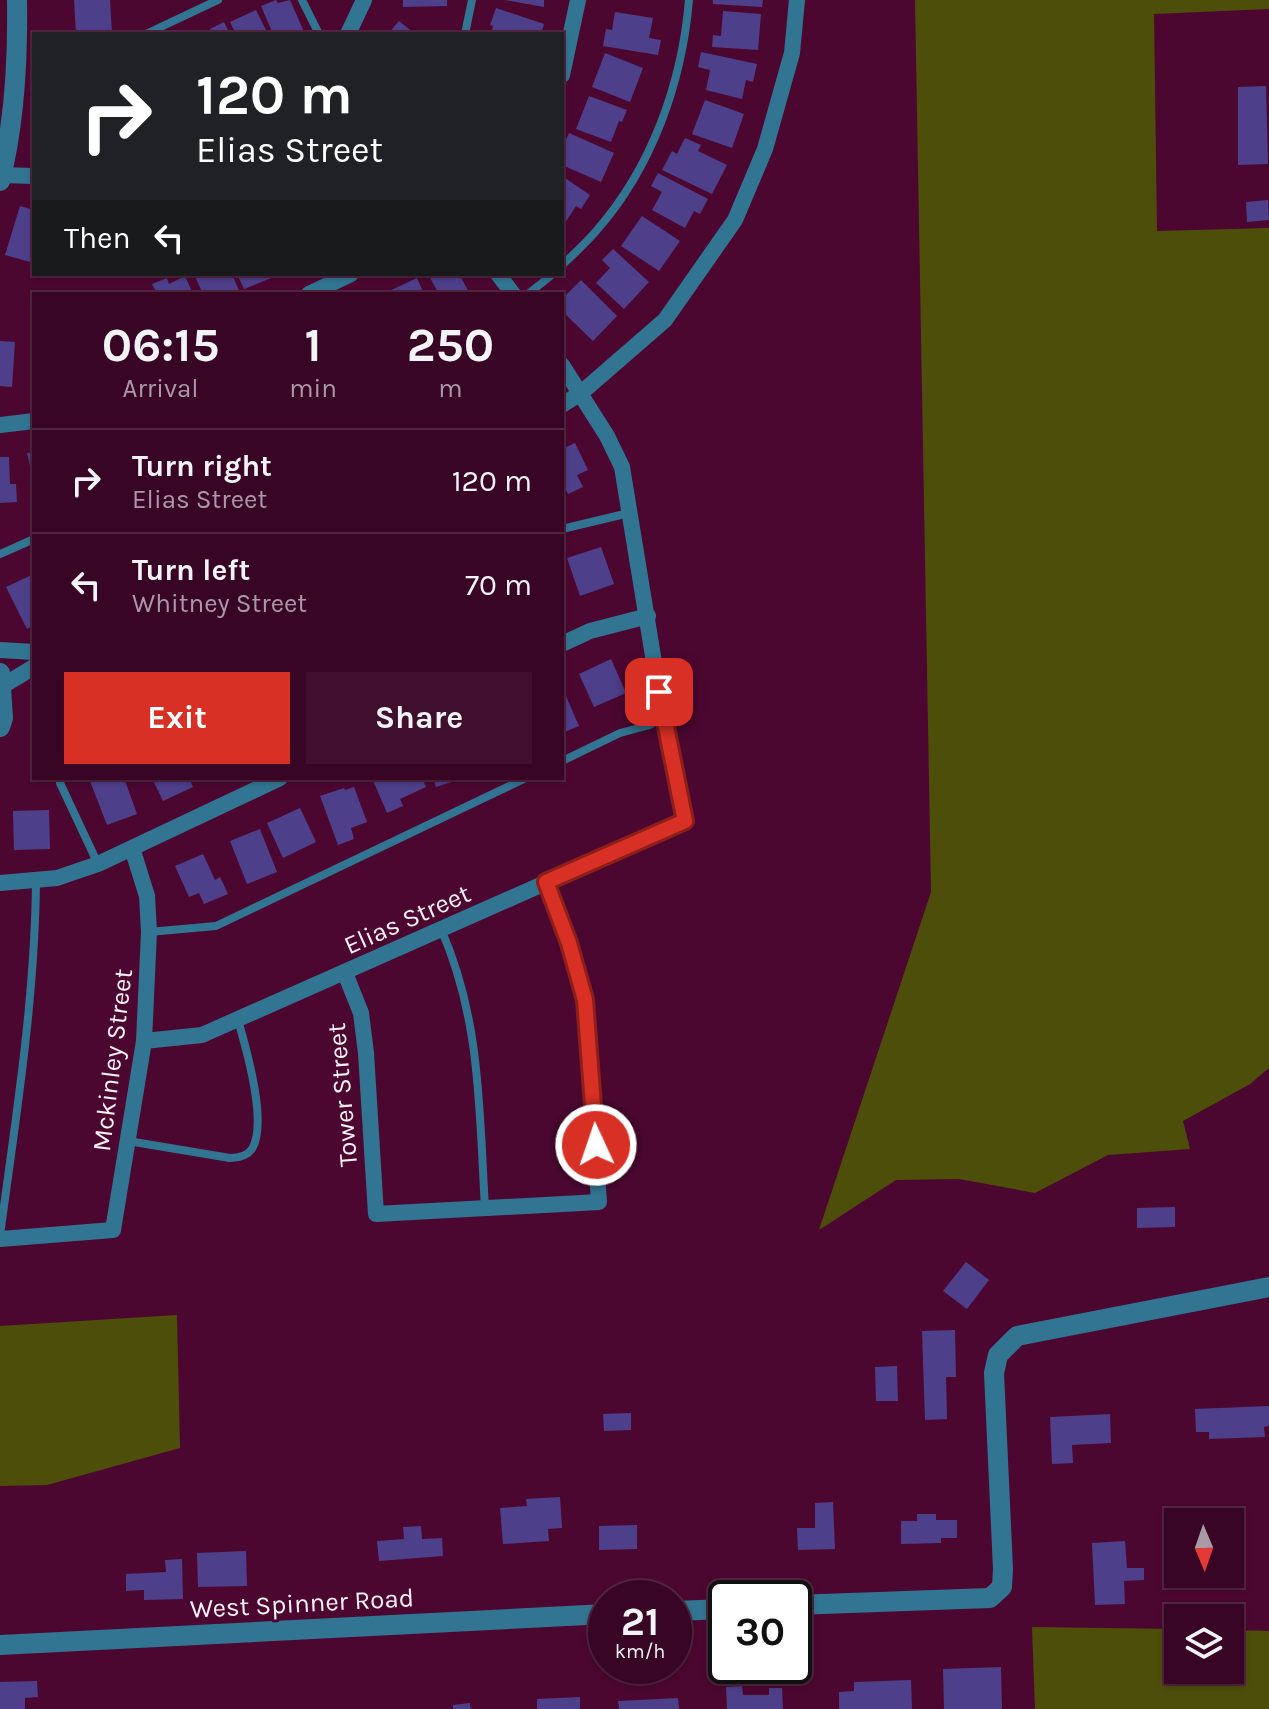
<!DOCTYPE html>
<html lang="en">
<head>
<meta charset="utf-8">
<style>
  body { margin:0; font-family:Karla,sans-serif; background:#400f2d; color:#f1f3f6; height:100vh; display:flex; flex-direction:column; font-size:30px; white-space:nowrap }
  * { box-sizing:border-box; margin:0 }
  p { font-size:26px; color:#ab99a7 }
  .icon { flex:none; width:44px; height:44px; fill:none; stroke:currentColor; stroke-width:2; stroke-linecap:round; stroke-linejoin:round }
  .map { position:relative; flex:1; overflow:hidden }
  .side { position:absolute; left:32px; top:292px; width:532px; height:488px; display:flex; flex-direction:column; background:#390525; border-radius:0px; box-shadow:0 2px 6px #0004,0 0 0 2px #532642 }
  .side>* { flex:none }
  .hud { position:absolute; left:32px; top:32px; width:532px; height:244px; border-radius:0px; box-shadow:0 2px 6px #0004,0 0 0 2px #532642; background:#202124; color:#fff; overflow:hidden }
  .needle { width:52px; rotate:178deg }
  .fabs { position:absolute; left:1164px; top:1508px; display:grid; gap:16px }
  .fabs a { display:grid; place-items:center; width:80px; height:80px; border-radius:0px; background:#390525; box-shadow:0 2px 6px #0004,0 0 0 2px #532642; font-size:40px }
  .speed { position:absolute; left:588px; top:1580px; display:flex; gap:16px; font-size:40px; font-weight:700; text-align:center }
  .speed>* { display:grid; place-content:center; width:104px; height:104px; border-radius:50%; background:#390525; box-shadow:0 2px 6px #0004,0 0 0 2px #532642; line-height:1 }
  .speed small { font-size:20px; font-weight:400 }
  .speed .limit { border:4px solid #111; border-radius:12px; background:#fff; color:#111 }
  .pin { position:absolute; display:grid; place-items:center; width:68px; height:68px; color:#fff; margin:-34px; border-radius:16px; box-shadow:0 4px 12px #0006 }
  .me { position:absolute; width:88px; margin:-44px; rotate:357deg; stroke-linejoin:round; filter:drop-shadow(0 0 6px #0008) }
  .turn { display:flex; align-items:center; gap:28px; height:168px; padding:0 32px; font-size:36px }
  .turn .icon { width:104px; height:104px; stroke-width:2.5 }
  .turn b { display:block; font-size:56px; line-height:68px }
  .then { display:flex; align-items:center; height:76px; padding:0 32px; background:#0003; gap:16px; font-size:30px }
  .eta { display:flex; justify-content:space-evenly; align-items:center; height:136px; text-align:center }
  .eta b { font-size:48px; font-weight:700; line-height:56px }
  .primary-button { display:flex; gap:16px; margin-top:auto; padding:16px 32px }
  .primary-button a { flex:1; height:92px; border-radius:0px; background:#d93025; color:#fff; font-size:32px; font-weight:700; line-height:92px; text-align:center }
  .primary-button a+a { background:#400f2d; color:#f1f3f6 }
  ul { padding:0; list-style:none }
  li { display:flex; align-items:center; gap:24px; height:104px; padding:0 32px; border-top:2px solid #532642 }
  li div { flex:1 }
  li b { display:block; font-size:30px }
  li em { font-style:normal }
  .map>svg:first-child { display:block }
  .green { fill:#4e4e0b }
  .building { fill:#4e3f8a }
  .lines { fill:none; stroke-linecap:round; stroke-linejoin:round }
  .service { stroke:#327592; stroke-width:8 }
  .minor { stroke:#327592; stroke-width:16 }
  .tertiary { stroke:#327592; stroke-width:20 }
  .route-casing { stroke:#8d1f18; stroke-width:20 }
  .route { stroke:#d93025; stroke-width:14 }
  .labels { text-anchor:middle; stroke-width:6; stroke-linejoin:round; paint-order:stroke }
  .street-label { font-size:26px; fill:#f9f1f4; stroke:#4c0731 }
</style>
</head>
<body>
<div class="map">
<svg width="1269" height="1709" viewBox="0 0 1269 1709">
  <rect width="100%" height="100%" fill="#4c0731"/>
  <path class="green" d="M915,0h354v9l-115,5 3,217 112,-3v840l-19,16 -67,37 7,28 -82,6 -73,38 -76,-14 -63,1 -77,50 112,-338z
    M177,1315l3,133 -133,37 -47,1v-160z
    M1032,1627l146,2v41h52v-40l39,1v78h-234z"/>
  <path class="building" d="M74,0h36l2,33 -36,1z
    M276,0l2,3 12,-3 15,34h-32l-12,-28z
    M403,0h44v6l-44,1z
    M505,0h39v7z
    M713,0h50l-1,7 -49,-3z
    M496,8l48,16 -3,10h-50l2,-8 -3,-1z
    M256,10l12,24h-32l-6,-12z
    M723,11l38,3 -3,36 -46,-3 1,-12 8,1z
    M615,12l38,6 -4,20 12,2 -3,15 -55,-9 3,-17 6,1z
    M399,21l16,13h-27z
    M224,22l6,12h-17l-3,-5z
    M701,52l56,12 -4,18 -7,-2 -4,19 -36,-9 4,-20 -12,-3z
    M605,53l38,15 -13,34 -38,-15z
    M1266,86l2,78 -30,1v-78z
    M589,96l38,14 -5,12 -3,-1 -8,21 -35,-13z
    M705,100l39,14 -12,34 -40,-14z
    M569,133l45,20 -13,29 -39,-17v-16z
    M685,138l16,7 -3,6 29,14 -15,29 -50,-24 10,-19 5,3z
    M658,173l50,26 -8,15 -6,-3 -9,17 -33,-18 10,-18 -11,-6z
    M562,176l28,19 -9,14 -5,-3 -11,17 -3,-3z
    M1268,200l1,20 -22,2 -1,-20z
    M20,206l14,4v53l-29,-8z
    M642,216l38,25 -21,30 -38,-25z
    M613,249l36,33 -25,27 -28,-26 14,-15 -8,-8z
    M194,274h38l8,19 -37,1z
    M237,274h44l-37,15z
    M428,274h31l11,20h-31z
    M185,276l8,18h-36l-5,-10 15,-6 2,6z
    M417,278l7,16h-36l-1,-2z
    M581,280l36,36 -24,25 -31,-30v-12z
    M0,341l15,1 -3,45 -12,-1z
    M575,443l13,27 -11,5 6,12 -15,7 -6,-12v-33z
    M34,452v27h-1l-6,-26z
    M0,457h9l1,27h6l1,18 -17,1z
    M601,547l13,37 -34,12 -13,-38z
    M34,574v51l-7,4 -21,-42z
    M611,659l15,34 -32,14 -15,-33z
    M562,687l17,39 -17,7z
    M98,778h26l13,36 -30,11 -17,-44z
    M152,778h37l4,9 -30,14z
    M372,778h50l4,9 -26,12 3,7 -16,7z
    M433,778h28v1l-25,8z
    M354,787l13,35 -16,6 3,11 -16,6 -18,-49 24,-8 1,2z
    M300,808l16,34 -33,16 -16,-35z
    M49,810l1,39 -36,1 -1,-39z
    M260,829l17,43 -30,12 -17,-43z
    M203,854l12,26 5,-3 8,17 -24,10 -5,-11 -10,4 -14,-31z
    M1175,1207v20l-38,1v-20z
    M966,1262l23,18 -22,29 -24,-18z
    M955,1330l1,47h-10l1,42 -22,1 -3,-89z
    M897,1366l1,35h-22l-1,-34z
    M1269,1406v20l-5,1 1,10 -56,2v-7h-13l-1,-23z
    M631,1413v17l-27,1 -1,-17z
    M1110,1414l1,29 -39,2 1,18 -21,1 -2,-47z
    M560,1497l2,31 -14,1 1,12 -46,3 -3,-36 27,-2 -1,-7z
    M833,1502l2,47 -37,1 -1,-22h18v-25z
    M917,1514h19v6h21v18h-16v5l-40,1v-23h16z
    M637,1525v24l-38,1v-24z
    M421,1526l1,13 20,-1 1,18 -64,5 -2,-20 27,-2 -1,-12z
    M1125,1541l2,27h17v12l-20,1 1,23 -30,1 -3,-62z
    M246,1551l1,35 -49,1 -1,-34z
    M182,1559l1,40 -39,1v-10l-18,1v-17l40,-2 -1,-12z
    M1001,1667l1,42h-58l-1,-40z
    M911,1680l1,29h-73v-17l15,-1v-9z
    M37,1681l1,16 -13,1v11h-25v-27z
    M742,1686l1,9h26v-7h13l1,21h-56l-1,-22z
    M580,1697v12h-43v-10z
    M678,1698l1,11h-60l-1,-8z
    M470,1703l1,6h-18v-4z"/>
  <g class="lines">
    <path class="service" d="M302,0l17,34
      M146,34l72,-34
      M465,34l7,-34
      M562,265c12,-11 24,-22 35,-35 55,-63 85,-147 92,-230
      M82,274h19
      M528,294l25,-20
      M562,529l67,-16
      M0,554l34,-15
      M562,761l58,-28 30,-8 12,-8
      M62,778l-2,5 38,81
      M441,929c40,91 38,181 44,278
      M149,932l67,-6 310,-148
      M128,1141l102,17c9,0 17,-2 22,-9 16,-26 -6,-101 -14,-129
      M0,1235c16,-118 35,-236 36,-355"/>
    <path class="minor" d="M348,34l16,-34
      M562,75l16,-75
      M0,175l34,1
      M498,274l15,20
      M309,294l42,-20
      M562,405l19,-12 84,-73 70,-100 30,-71 27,-96 5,-53
      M0,425l34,-4
      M562,644l28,-13 58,-15
      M0,650l34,2
      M2,686l32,-19
      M0,883l57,-5 41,-14 182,-86
      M345,973l16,40 5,40 10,161 223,-12 -14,-202 -16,-57 -23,-61
      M144,1041l58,-6 483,-214 -22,-104 -41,-250 -15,-31 -45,-71
      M0,1239l113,-9 31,-189 5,-109 -2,-36 -15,-48"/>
    <path class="tertiary" d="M0,181c15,-59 18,-121 17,-181
      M0,673l3,45 -3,9
      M794,1605l196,-7 12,-11 1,-18 -9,-196 4,-18 19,-19 252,-49
      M674,1611l52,-2
      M0,1645l606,-31"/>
  </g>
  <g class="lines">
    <g class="route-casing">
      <path id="route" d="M596,1145l-11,-145 -16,-57 -23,-61 139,-61 -26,-129"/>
    </g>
    <use href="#route" class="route"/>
  </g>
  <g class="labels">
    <g class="street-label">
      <text transform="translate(407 919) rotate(-24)" y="9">Elias Street</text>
      <text transform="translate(112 1060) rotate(-83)" y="9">Mckinley Street</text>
      <text transform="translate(342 1095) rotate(-95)" y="9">Tower Street</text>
      <text transform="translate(302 1603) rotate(-3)" y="9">West Spinner Road</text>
    </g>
  </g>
</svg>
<div class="fabs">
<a><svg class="needle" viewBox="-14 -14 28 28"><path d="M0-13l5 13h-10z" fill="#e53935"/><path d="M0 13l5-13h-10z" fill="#ab99a7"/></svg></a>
<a><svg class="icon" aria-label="layers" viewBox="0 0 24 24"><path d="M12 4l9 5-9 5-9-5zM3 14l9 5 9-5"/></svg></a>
</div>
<div class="speed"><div>21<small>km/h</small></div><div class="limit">30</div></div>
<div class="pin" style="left:659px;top:692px;background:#d93025"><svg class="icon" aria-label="arrive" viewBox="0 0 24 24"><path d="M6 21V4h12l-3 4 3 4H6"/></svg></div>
<svg class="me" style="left:596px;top:1145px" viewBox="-20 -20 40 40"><circle r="17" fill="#d93025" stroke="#fff" stroke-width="3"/><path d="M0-11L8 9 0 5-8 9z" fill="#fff"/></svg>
<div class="hud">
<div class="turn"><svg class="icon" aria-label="right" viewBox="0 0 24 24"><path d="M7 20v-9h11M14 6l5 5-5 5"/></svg><div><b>120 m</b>Elias Street</div></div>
<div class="then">Then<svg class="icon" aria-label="left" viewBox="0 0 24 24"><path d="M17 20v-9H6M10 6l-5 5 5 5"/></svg></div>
</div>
<section class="side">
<div class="eta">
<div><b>06:15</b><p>Arrival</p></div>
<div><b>1</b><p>min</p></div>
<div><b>250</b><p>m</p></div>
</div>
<ul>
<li><svg class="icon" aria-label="right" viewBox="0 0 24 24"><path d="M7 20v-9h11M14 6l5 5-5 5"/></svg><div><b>Turn right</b><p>Elias Street</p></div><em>120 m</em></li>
<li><svg class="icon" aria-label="left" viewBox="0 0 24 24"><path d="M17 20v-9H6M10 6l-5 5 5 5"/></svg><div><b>Turn left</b><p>Whitney Street</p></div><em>70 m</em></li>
</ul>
<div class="primary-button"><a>Exit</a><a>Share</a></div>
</section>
</div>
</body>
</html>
